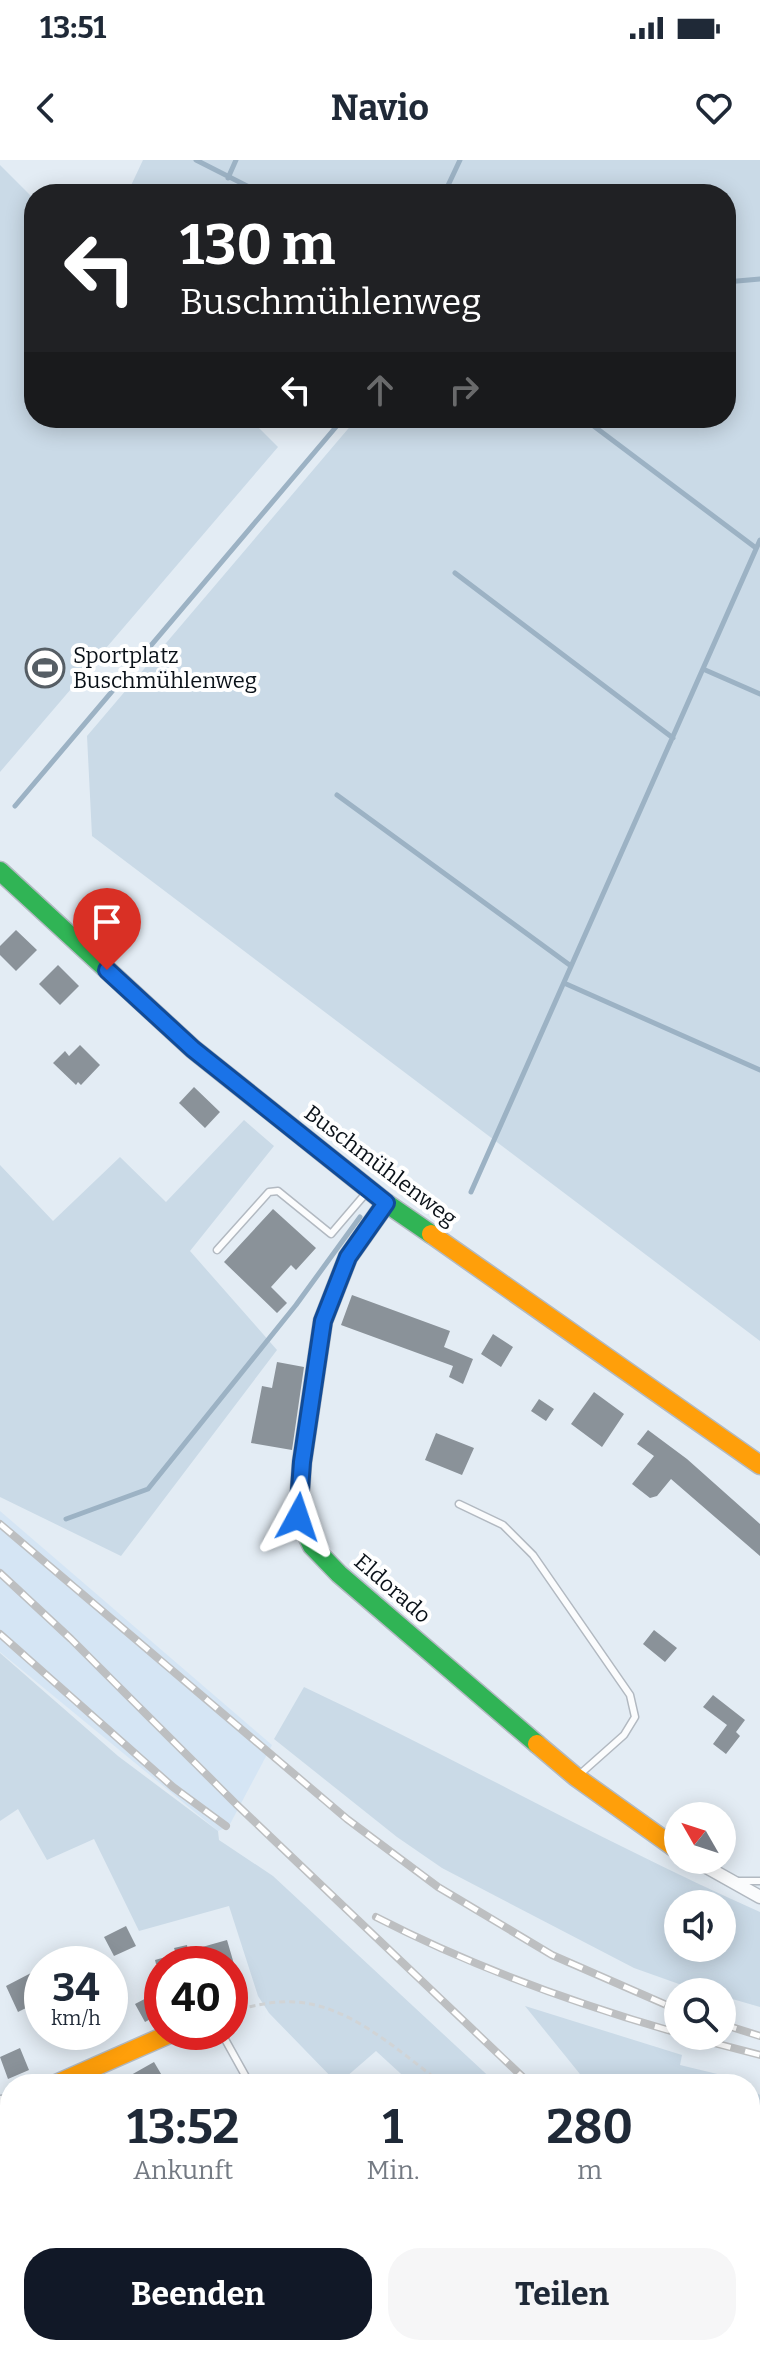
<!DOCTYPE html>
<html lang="de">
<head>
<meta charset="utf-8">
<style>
  body { margin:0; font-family:Bitter,serif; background:#f6f6f7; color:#1f2937; height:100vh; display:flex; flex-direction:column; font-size:30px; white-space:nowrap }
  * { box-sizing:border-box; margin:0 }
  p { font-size:26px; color:#747a83 }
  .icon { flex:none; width:44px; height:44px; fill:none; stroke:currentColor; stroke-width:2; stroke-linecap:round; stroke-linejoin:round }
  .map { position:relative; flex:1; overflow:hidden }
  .details { position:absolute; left:0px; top:1914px; width:760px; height:282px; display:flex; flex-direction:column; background:#fff; border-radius:32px 32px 0 0; box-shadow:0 4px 20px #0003 }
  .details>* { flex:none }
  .top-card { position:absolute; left:24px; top:24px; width:712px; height:244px; border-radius:32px; box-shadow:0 4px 20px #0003; background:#202124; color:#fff; overflow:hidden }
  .needle { width:52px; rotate:309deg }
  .buttons { position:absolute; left:664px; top:1642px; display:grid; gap:16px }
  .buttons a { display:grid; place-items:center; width:72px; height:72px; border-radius:50%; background:#fff; box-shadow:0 4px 20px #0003; font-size:40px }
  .speed { position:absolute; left:24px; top:1786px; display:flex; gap:16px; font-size:40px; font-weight:700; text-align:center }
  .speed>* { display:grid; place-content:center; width:104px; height:104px; border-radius:50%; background:#fff; box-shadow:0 4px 20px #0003; line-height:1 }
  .speed small { font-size:20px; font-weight:400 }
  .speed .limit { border:12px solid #d22; background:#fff; color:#111 }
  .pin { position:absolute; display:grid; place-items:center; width:68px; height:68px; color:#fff; margin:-82px -34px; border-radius:50% 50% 50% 0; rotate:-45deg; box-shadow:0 0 8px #0007 }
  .pin .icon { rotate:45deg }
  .me { position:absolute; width:88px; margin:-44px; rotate:5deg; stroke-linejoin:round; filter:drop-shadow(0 0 6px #0008) }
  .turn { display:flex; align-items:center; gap:28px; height:168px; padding:0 24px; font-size:36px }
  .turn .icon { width:104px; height:104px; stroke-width:2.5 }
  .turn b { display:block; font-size:56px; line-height:68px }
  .lanes { display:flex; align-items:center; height:76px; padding:0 24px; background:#0003; justify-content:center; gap:40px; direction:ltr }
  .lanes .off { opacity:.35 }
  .eta { display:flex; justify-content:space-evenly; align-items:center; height:136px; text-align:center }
  .eta b { font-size:48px; font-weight:700; line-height:56px }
  .action { display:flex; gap:16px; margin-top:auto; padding:16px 24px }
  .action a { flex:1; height:92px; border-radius:32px; background:#111827; color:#fff; font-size:32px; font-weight:700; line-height:92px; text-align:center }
  .action a+a { background:#f6f6f7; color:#1f2937 }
  .status { display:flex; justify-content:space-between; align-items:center; height:56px; padding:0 40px; background:#fff; direction:ltr }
  .status svg { height:22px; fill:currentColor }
  header { display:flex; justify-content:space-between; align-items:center; height:104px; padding:0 24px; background:#fff; font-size:36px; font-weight:700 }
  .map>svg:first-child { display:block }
  .built { fill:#d5e5f4 }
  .green { fill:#cadae7; fill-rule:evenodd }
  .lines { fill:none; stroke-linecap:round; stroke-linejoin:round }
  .stream { stroke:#9cb2c4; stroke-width:5 }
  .building { fill:#8a9299 }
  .lane-casing { stroke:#b2b9c1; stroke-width:9 }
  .street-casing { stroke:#b2b9c1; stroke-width:15 }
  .fast-casing { stroke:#b2b9c1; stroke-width:21 }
  .slow-casing { stroke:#b2b9c1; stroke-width:21 }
  .path { stroke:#d1d4d6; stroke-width:3; stroke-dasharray:6 4; stroke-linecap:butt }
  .lane { stroke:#fbfcfd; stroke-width:6 }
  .street { stroke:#fbfcfd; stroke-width:12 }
  .fast { stroke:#30b455; stroke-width:18 }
  .slow { stroke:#ff9f0a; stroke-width:18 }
  .rail-casing { stroke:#bdbfc1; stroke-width:8 }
  .rail { stroke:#fff; stroke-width:5; stroke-dasharray:15; stroke-linecap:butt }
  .route-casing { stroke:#114b97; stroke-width:20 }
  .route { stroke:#1a73e8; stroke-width:14 }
  .labels { text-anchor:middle; stroke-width:8; stroke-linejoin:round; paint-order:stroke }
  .poi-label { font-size:22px; fill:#0a1118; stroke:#fff; text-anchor:start }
  .street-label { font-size:22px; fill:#0a1118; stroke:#fff }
</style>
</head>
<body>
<div class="status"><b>13:51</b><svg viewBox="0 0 49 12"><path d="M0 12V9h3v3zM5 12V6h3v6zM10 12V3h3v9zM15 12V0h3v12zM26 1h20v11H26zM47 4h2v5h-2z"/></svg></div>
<header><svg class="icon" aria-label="back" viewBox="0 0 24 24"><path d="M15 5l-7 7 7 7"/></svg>Navio<svg class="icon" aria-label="heart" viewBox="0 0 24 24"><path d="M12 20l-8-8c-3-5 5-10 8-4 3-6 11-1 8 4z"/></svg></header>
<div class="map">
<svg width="760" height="2195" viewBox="0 0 760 2195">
  <rect width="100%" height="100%" fill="#e3ecf4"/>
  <path class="built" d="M0,1351l272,234 -43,81 -11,5 -218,-179z"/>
  <path class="green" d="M143,0h617v1181l-668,-505 -5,-100 266,-313 -5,-5h378v-224h-599z
    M0,5l34,34v219h215l29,29 -278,325z
    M244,960l30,26 -84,105 87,99 -156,206 -121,-59v-332l53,56 67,-64 46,45z
    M0,1493l118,103 100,75 1,9 54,36 224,208h-85l-36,-33 -38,33 -69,-71 -11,-17 -29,-90 -90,25 -45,-92 -47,21 -29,-51 -18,12z
    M304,1527c153,72 301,156 456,225v95l-38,-11v-4l-29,-3 -59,-21 -192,-100 -45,-31 -123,-98zM678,1744h44v44h-44z
    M525,1846l157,49 -2,10 58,14 7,5h-157z
    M750,1928l10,7v170l-10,-10z
    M0,2014l10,19v153h79l-11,9h-78z
    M111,2186h459l-31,9h-424z"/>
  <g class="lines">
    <path class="stream" d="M196,0l67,34
      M228,18l8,-18
      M444,34l16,-34
      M726,122l34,-3
      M583,258l173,130
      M455,413l218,165
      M703,509l57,25
      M337,635l234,171
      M15,646l326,-385 -3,-3
      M564,823l196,87
      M471,1032l289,-652
      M66,1359l82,-30 148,-184 64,-88"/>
  </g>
  <path class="building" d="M16,770l21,20 -21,21 -16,-16v-9z
    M58,805l21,21 -19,19 -21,-21z
    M80,885l20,20 -19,20 -3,-3 -2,3 -23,-22 12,-12 4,5z
    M194,927l26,25 -15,16 -26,-25z
    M273,1049l43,39 -20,22 -5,-5 -20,22 16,16 -10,10 -53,-51z
    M352,1135l98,36 -6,16 29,12 -10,25 -14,-7 4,-11 -112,-41z
    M493,1174l20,13 -12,20 -20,-13z
    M277,1202l27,5 -12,83 -41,-7 11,-57 10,2z
    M594,1232l30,22 -22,33 -31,-23z
    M539,1239l15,10 -8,12 -15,-10z
    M648,1270l39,29 73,65v32l-89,-77 -14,17 -7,2 -18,-14 22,-28 -17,-12z
    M436,1273l38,15 -12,27 -37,-15z
    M654,1470l23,18 -12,14 -22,-18z
    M713,1535l32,25 -9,12 4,4 -14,18 -13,-10 14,-19 -24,-18z
    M126,1766l10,20 -22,10 -10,-19z
    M227,1780l7,24h-78l-1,-4 21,-6 -2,-6 13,-3 1,6z
    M31,1813l11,27 -24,12 -12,-26z
    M158,1832l4,8v13l-17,9 -10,-18z
    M20,1888l9,22 -21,9 -8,-22z
    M154,1902l13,22h-31l-5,-9z"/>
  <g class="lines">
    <g class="lane-casing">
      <path id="lane" d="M217,1090l52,-58 9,-1 53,43 36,-42
        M459,1344l44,21 30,30 97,140 5,22 -11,18 -45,40
        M736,1721h24
        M221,1872l25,45 7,7"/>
    </g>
    <g class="street-casing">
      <path id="street" d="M694,1700l66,37
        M0,1942l10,-1"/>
    </g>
    <g class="fast-casing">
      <path id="fast" d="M0,711l193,178 193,154 45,31
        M386,1043l-38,54 -25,64 -21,141 -4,55 14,29 27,28 198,170"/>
    </g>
    <g class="slow-casing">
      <path id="slow" d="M431,1074l329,231
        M537,1584l39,33 102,73
        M56,1924l118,-52"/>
    </g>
    <path class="path" d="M230,1851c16,-3 33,-8 49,-9 64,-5 116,47 164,82
      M0,2125l10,-3
      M330,2186l4,9
      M673,2186l20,9
      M560,2195l32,-9"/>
    <use href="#lane" class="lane"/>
    <use href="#street" class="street"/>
    <use href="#fast" class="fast"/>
    <use href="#slow" class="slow"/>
    <g class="rail-casing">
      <path id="rail" d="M0,1364l347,295 91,68 114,68 126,55
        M0,1413l71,66 165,165 294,280
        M0,1474l173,153 53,39
        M376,1757c97,50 197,86 302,116
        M722,1864l38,12
        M687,1876l73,19
        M750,2145l10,9"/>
    </g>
    <use href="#rail" class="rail"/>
  </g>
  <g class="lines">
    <g class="route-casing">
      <path id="route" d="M107,810l86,79 193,154 -38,54 -25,64 -21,141 -4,55"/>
    </g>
    <use href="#route" class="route"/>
  </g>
  <defs>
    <g id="stadium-ring" transform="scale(2)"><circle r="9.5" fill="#fff" stroke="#565e65" stroke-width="1.5"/><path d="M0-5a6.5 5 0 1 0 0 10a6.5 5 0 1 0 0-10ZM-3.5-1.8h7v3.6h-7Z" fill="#565e65"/></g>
  </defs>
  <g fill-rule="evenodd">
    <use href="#stadium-ring" x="45" y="508"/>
  </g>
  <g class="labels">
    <g class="poi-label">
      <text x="73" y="503">Sportplatz<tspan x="73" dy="25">Buschmühlenweg</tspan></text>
    </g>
    <g class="street-label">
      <text transform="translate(381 1005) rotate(37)" y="8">Buschmühlenweg</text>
      <text transform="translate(393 1428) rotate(41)" y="8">Eldorado</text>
    </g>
  </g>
</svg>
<div class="buttons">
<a><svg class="needle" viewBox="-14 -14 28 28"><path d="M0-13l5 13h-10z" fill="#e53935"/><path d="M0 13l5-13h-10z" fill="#747a83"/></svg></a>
<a><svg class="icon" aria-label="sound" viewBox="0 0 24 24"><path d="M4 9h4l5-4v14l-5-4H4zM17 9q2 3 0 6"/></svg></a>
<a><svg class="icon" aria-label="search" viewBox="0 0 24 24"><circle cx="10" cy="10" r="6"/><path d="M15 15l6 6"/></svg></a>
</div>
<div class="speed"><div>34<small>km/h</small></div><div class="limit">40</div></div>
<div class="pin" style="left:107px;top:810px;background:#d93025"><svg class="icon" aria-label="arrive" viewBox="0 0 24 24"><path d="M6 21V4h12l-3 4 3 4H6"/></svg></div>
<svg class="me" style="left:298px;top:1357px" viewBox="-20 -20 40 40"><path d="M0-17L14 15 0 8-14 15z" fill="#1a73e8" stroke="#fff" stroke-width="4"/></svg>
<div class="top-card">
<div class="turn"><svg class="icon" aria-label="left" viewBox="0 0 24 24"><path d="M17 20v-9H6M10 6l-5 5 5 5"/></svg><div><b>130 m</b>Buschmühlenweg</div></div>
<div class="lanes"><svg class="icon" aria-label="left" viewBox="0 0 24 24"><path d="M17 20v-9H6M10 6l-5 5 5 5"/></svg><svg class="icon off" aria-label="ahead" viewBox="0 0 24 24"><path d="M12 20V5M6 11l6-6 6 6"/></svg><svg class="icon off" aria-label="right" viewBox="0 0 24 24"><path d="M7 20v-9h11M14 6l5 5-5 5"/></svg></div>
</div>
<section class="details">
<div class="eta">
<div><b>13:52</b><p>Ankunft</p></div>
<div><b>1</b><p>Min.</p></div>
<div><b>280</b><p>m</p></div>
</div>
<div class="action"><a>Beenden</a><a>Teilen</a></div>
</section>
</div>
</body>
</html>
